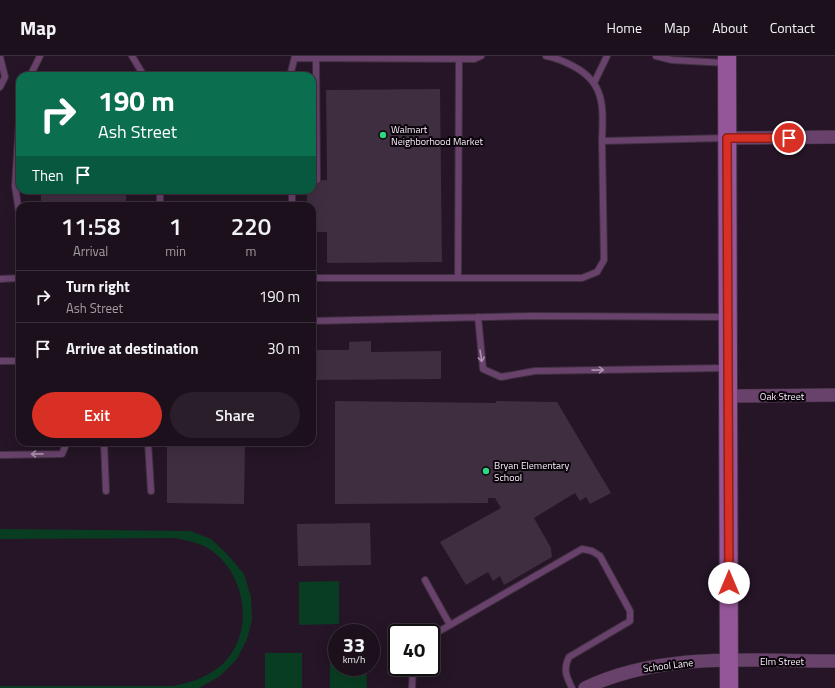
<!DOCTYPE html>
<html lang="en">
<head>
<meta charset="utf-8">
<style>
  body { margin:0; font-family:"Titillium Web",sans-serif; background:#291e29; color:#f1f3f6; height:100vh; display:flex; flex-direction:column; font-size:15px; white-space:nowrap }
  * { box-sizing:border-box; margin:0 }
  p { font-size:13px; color:#a09da3 }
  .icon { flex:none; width:22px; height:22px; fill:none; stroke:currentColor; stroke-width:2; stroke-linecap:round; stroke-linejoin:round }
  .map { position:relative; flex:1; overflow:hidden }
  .panel { position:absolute; left:16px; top:146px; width:300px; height:244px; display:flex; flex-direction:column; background:#1c101c; border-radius:12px; box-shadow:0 4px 16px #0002,0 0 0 1px #3a303b }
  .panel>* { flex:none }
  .banner { position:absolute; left:16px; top:16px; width:300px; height:122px; border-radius:12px; box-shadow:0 4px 16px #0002,0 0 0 1px #3a303b; background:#0b6e4f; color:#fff; overflow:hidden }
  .speed { position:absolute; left:328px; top:568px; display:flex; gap:8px; font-size:20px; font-weight:700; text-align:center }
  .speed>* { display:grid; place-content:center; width:52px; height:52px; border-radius:50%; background:#1c101c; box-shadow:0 4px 16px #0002,0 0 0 1px #3a303b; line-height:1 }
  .speed small { font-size:10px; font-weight:400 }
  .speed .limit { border:2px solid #111; border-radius:6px; background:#fff; color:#111 }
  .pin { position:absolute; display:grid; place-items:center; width:34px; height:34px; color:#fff; margin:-17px; border:2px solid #fff; border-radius:50%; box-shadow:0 1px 4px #0007 }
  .me { position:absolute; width:44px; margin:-22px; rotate:0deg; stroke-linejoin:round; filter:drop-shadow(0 0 3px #0008) }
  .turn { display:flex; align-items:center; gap:14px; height:84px; padding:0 16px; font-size:18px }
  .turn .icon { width:52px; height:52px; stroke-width:2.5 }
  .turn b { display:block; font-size:28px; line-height:34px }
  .then { display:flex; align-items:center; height:38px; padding:0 16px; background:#0003; gap:8px; font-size:15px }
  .eta { display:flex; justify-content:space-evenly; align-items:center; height:68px; text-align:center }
  .eta b { font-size:24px; font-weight:600; line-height:28px }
  .cta { display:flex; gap:8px; margin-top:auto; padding:8px 16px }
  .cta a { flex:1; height:46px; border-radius:24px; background:#d93025; color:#fff; font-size:16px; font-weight:600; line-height:46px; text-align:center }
  .cta a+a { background:#291e29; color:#f1f3f6 }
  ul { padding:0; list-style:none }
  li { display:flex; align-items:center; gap:12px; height:52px; padding:0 16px; border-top:1px solid #3a303b }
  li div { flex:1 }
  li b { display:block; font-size:15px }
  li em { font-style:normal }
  header { display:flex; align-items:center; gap:24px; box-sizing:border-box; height:56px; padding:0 20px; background:#1c101c; border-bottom:1px solid #3a303b }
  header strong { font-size:19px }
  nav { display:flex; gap:22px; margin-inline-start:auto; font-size:14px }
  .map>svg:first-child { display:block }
  .green { fill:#093d22 }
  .building { fill:#3f2e40 }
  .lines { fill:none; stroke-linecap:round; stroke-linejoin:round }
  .lane-casing { stroke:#3f2f40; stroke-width:8 }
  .street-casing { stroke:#3f2f40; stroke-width:14 }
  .secondary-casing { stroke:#3f2f40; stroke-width:20 }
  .lane { stroke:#68426b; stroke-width:6 }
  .street { stroke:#68426b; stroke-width:13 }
  .secondary { stroke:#945698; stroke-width:18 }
  .oneway { stroke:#aa90ac }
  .route-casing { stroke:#8d1f18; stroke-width:10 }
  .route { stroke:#d93025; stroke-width:7 }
  .poi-dot { fill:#2ed883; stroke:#0a040a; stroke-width:1.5 }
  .labels { text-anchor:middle; stroke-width:4; stroke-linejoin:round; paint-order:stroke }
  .poi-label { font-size:10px; fill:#faeffb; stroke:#0a040a; text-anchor:start }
  .street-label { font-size:10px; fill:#faeffb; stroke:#0a040a }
</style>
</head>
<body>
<header>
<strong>Map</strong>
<nav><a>Home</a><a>Map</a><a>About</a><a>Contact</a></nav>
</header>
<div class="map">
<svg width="835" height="632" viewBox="0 0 835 632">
  <rect width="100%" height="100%" fill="#251526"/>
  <path class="green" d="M0,473l190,2 21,8 15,14 18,21 7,23 1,23 -5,19 -10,20 -17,17 -21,12h-199v-2h173c16,-3 32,-8 45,-18 40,-31 29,-100 -14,-122 -9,-4 -19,-6 -29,-8l-175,1z
    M339,525v43l-40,1v-43z
    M330,596h7v15h29l1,21h-37z
    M265,597h37v35h-37z"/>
  <path class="building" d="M440,33l2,173 -115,1v-31h-15v-26h-5v-16h5v-9l15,-1 -1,-90z
    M41,134h85v16h-85z
    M371,285v11l70,-1v28l-129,1v-30h37v-8z
    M335,345l161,2v-2l61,1 54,91 -21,11 -4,-7 -6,4 -5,-8 -41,25 17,30 1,9 -48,28 -4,-9 -7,5 -5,-9 -22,13 -26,-43 61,-34 -6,-10h-7v5l-153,1z
    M167,386h78l-1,62 -77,-1z
    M370,467l1,42 -73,1 -1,-42z"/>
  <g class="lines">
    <g class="lane-casing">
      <path id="lane" d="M132,0l12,20
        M546,0c10,2 18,5 27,10 33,17 30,42 29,75
        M656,0l16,4 54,3
        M0,1l5,20 -5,10
        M316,1l1,123
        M295,2l179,1 7,-3
        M30,20l10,-20
        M290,20l5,-20
        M594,27l13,-27
        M20,51l-5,79 5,33
        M292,134v16
        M160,150v-16
        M312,222h270l15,-6 7,-12 -2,-119 124,-3
        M458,222l1,-219
        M0,223l20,-1
        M478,261l5,52 18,8 34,-6 192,-3
        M312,265l220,-5 195,1
        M0,305h20
        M104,386l2,49
        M148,386l3,49
        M0,399l62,-1 5,-12
        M425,524l25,45
        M431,580l151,-87 10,2 8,5 30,55v10l-61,36c-6,12 -3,19 3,31
        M412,632l1,-21"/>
    </g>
    <g class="street-casing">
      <path id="street" d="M727,82l108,-1
        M729,340l106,-1
        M585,632c77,-37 167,-27 250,-27"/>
    </g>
    <g class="secondary-casing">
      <path id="secondary" d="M727,0l2,632"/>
    </g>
    <use href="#lane" class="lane"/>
    <use href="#street" class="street"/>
    <use href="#secondary" class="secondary"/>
  </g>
  <defs><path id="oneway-shaft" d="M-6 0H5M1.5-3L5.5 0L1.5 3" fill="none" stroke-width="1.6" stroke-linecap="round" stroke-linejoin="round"/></defs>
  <g class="oneway">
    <use href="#oneway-shaft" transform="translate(481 300) rotate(81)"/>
    <use href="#oneway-shaft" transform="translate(598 314) rotate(-1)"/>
    <use href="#oneway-shaft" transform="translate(37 398) rotate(179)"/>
  </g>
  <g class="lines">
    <g class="route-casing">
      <path id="route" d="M729,527l-2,-445h62"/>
    </g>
    <use href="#route" class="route"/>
  </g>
  <g class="poi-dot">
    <circle cx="383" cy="79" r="4"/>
    <circle cx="486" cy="415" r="4"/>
  </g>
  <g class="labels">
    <g class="poi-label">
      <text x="391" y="77">Walmart<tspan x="391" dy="12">Neighborhood Market</tspan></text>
      <text x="494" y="413">Bryan Elementary<tspan x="494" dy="12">School</tspan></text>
    </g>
    <g class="street-label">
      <text x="782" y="344">Oak Street</text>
      <text x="782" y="609">Elm Street</text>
      <text transform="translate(668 609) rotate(-7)" y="4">School Lane</text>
    </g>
  </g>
</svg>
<div class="speed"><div>33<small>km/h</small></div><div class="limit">40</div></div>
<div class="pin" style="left:789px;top:82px;background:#d93025"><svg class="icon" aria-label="arrive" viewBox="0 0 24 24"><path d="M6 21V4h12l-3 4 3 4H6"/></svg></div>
<svg class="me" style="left:729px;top:527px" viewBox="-20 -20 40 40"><circle r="19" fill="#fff"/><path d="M0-13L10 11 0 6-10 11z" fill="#d93025"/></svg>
<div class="banner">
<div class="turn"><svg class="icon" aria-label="right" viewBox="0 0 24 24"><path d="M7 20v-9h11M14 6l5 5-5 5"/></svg><div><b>190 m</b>Ash Street</div></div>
<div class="then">Then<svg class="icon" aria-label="arrive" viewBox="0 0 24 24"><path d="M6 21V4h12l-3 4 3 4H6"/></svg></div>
</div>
<section class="panel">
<div class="eta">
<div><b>11:58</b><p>Arrival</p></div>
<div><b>1</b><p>min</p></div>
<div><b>220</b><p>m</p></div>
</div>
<ul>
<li><svg class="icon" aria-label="right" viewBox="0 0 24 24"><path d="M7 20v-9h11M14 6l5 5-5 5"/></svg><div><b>Turn right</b><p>Ash Street</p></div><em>190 m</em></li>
<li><svg class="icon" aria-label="arrive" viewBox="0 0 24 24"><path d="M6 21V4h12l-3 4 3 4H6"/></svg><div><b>Arrive at destination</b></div><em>30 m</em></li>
</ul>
<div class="cta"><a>Exit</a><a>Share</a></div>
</section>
</div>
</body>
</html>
